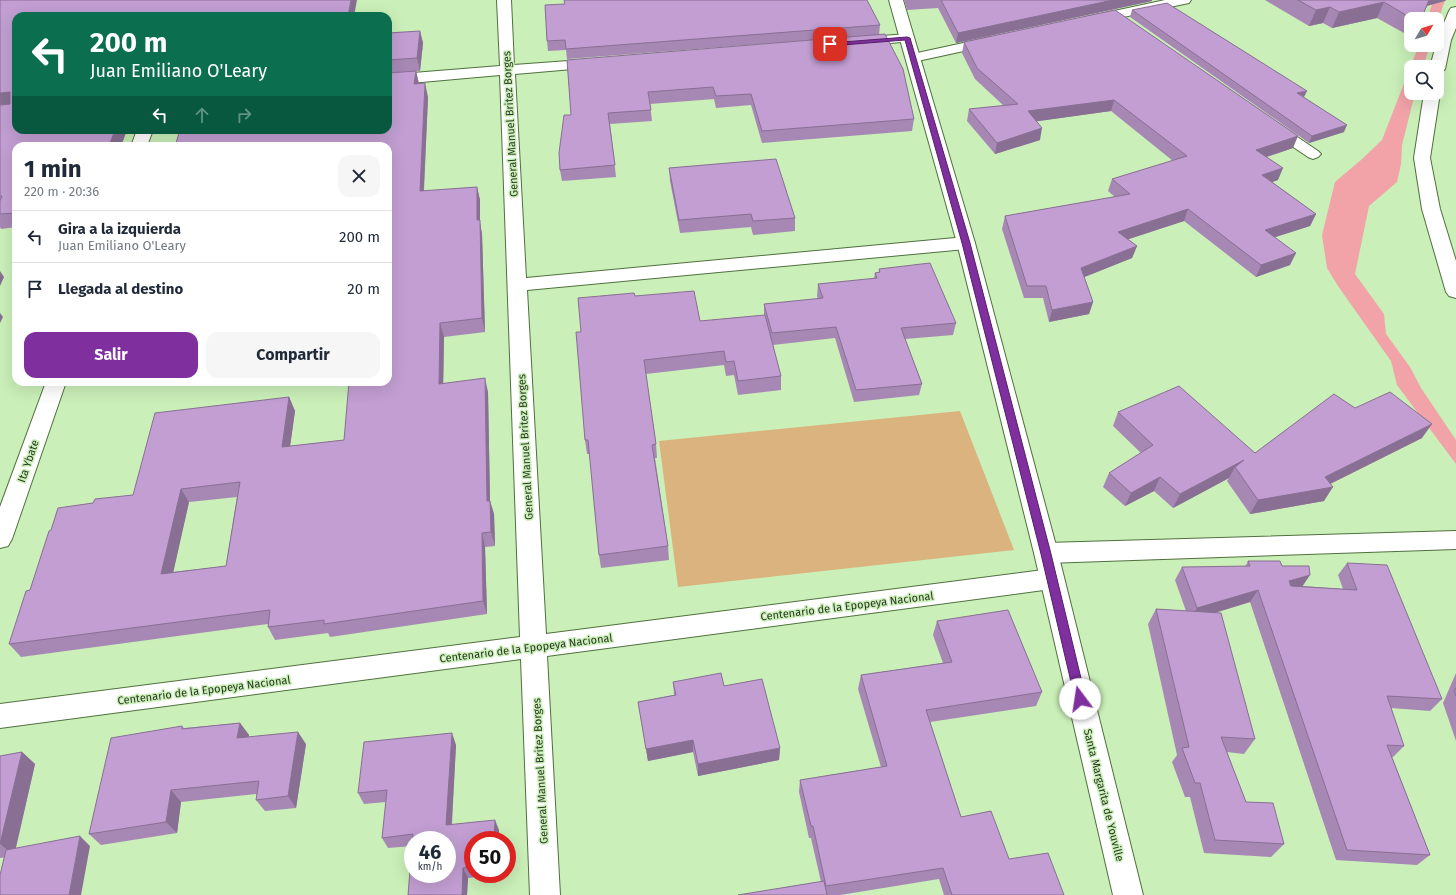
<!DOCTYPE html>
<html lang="es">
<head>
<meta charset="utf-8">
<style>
  body { margin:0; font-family:"Fira Sans",sans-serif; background:#f6f6f7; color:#1f2937; height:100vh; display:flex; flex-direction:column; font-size:15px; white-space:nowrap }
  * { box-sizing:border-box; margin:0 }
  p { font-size:13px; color:#747a83 }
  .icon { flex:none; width:22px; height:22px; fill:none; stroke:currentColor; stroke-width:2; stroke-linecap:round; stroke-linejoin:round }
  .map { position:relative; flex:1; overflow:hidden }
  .side { position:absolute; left:12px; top:142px; width:380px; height:244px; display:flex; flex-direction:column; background:#fff; border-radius:12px; box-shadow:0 4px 16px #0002 }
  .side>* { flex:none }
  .banner { position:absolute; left:12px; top:12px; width:380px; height:122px; border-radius:12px; box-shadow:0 4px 16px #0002; background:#0b6e4f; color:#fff; overflow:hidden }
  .needle { width:26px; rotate:52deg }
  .tools { position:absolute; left:1404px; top:12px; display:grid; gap:8px }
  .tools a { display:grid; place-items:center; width:40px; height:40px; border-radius:8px; background:#fff; box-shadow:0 4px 16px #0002; font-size:20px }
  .speed { position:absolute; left:404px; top:831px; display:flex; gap:8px; font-size:20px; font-weight:700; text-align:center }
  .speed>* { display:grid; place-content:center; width:52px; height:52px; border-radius:50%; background:#fff; box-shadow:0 4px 16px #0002; line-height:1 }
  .speed small { font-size:10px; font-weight:400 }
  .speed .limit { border:6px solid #d22; background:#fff; color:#111 }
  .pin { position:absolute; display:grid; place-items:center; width:34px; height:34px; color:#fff; margin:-17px; border-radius:8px; box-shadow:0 2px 6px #0006 }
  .me { position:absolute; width:44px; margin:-22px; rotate:346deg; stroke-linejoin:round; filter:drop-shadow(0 0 3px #0008) }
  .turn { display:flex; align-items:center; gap:14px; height:84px; padding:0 12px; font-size:18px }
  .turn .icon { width:52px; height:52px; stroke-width:2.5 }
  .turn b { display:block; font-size:28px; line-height:34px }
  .lanes { display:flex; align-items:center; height:38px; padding:0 12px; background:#0003; justify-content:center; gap:20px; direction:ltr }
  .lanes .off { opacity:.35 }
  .round { display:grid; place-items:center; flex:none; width:42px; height:42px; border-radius:12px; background:#f6f6f7 }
  .headline { display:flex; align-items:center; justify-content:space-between; height:68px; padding:0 12px }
  h1 { font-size:24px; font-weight:700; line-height:30px }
  .action { display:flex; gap:8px; margin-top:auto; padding:8px 12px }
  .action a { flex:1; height:46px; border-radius:12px; background:#802f9f; color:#fff; font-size:16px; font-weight:700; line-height:46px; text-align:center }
  .action a+a { background:#f6f6f7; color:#1f2937 }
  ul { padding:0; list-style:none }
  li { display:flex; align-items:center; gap:12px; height:52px; padding:0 12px; border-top:1px solid #e0e1e3 }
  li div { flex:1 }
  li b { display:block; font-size:15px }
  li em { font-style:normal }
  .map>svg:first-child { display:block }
  .green { fill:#dab37e }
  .water { fill:#f1a3a8 }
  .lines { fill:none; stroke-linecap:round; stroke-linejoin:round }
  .service-casing { stroke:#50703e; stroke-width:2 }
  .minor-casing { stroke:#50703e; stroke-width:2 }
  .secondary-casing { stroke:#50703e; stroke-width:2 }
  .service { fill:#fff; fill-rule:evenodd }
  .minor { fill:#fff; fill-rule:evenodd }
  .secondary { fill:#fff; fill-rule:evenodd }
  .wall { fill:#a788b5; fill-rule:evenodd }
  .shaded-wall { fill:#886f93 }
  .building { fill:#c29ed2; stroke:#886f93; fill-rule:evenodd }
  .route { fill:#802f9f; stroke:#531f67 }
  .labels { text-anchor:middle; stroke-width:3; stroke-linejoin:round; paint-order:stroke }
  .street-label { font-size:11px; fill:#2a3823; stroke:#caefb8 }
</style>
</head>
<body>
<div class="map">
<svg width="1456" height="895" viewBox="0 0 1456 895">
  <rect width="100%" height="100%" fill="#caefb8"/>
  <path class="green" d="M960,411l54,139 -336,37 -19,-146z"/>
  <path class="water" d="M1445,0l-8,23v-4h-10l6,-17z
    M1419,45h11l-7,22h-12v26h4l-13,52 -1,19 -4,18 -28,24 -14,68 29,40 2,20 24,33 11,21 35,52v24l-59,-79 -6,-24 -53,-75 -11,-18 -5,-33 13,-53 26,-22 21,-20z"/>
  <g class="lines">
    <g class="service-casing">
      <path id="service" d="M1273,123l5,1 40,27 3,3 -3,3 -5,2 -5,-2 -40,-27 -2,-3 2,-3z"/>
    </g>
    <g class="minor-casing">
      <path id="minor" d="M497,0h14l3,65 82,-6 5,1 2,3 -2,3 -5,1 -81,7 11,204 440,-41 6,2 3,4 -3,4 -6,2 -439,41 19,344 505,-65 9,3 3,7 -3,7 -9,3 -504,67 13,239h-30l-9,-236 -521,69v-24l520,-67 -20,-562 -112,10v-10l112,-9z
        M1165,0h26l-2,3 -5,1 -93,20 -5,-1 -2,-3 2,-3 5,-1z
        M1456,7v21l-5,12 -6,29 -3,3 -5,2v-7h-7l6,-22h1v-6l12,-28 2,-3z
        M907,34l5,1 2,3 -2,3 -54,5 -5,-1 -2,-3 2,-3 5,-1z
        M991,37l5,1 2,3 -2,3 -83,18 -5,-1 -2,-3 2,-3z
        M1437,90l3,3 -10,65 10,51 16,52v37l-7,-2 -3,-4 -24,-83 -8,-51 10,-65h13z
        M137,130h16l-6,16h-16z
        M46,382h20l-54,157 -4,7 -8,2v-41z
        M1456,531v18l-410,14 -8,-3 -4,-7 4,-7 8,-3z"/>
    </g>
    <g class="secondary-casing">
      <path id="secondary" d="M889,0h14l72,243 83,310 85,342h-30l-79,-342 -77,-310z"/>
    </g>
    <use href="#service" class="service"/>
    <use href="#minor" class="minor"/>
    <use href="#secondary" class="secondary"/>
  </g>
  <path class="wall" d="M0,0l16,16v114h111l-6,16h-105v81l-15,2 -1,-2z
    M904,0h248v1l-196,42 -18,-35 -31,2z
    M1265,0h181l-1,1 -18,5 -6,13h-10v13l-6,-1 -1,2 -27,-15 -45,10 -9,-5 -14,3z
    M545,5l335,20 -1,10 -312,24 -1,-9 -18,1 -1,-10z
    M1132,10l172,87 40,35 -35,11 -179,-126z
    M420,31l3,12 -3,28h-4l3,13 9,13 -4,94 53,-4 3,13v23l2,11 3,98 -41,5 -1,46 45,9 2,109 4,13 1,32 -10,1 2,67 -157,23 -2,-4 -53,7 -7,-13v-3l-247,33 -12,-13 21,-54 21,-60 42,-27 40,-8 156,-98 6,14 -5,35 54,-6 44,-294v-113zM237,497l-11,69 -53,6 16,-70z
    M964,42l329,106 -27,9 12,23 -6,2 44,32 -6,12 -35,11 15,28 -34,12 -72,-56 -56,18 9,7 -5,12 -48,19 9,25 -4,12 -40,8 -6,-24h-19l-22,-69 3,-13 110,-19 -7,-6 4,-12 61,-18 -62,-50 -74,10 3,19 -45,14 -28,-33 2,-12 35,-3 -29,-27 -13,-26z
    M567,60l347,59 -2,12 -150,12 -11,-38 -35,3 -2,-9 -64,5 2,17 -42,3 6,53 -54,4 -2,-11 11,-55z
    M669,168l126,50v13l-42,4 -2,-8 -71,6 -10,-52z
    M879,269l77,54 -3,12 -48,4 17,45 -3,11 -65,7 -19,-64 -62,7 8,31v14l-43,5 -4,-20 -8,1 -2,-11 -78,9 10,70 1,14h-2l13,88 1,14 -68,8 -2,-13 -9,-101h-3l-2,-14 -4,-108 54,-36 65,25 64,-6v-11l54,-5 -1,-3 1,-12 56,-5 1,-6 4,-1z
    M299,382h22l-21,2z
    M1355,408l67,30 -92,46 -6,17 -74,13 -23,-33 2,-3 -56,30 -19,-17 -29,15 -22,-19 6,-14 32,-20 -28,-27 5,-14 137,41z
    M1248,561l34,5 20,20 41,3 -5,-14 9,-12 95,136 -12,12 -39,-3 13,38 -11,11h-1l38,98 -13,10 -81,-5 -86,-258 -35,11 40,126 -11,15 -17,-2 19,50 38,42 -13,13 -67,-4 -14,-56h-5l-13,-35 5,-7 -29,-131 8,-15 30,2 -11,-31 7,-13h63z
    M937,621l105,71 -6,14 -106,16 31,95 48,42 55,36h-120l-5,-16 -99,16h-102l83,-13 -10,-44h-2l-10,-46 1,-12 81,-13 -23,-78 3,-14 82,-12 -10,-28z
    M1456,673v68l-13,-38z
    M673,682l51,4 56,62 -1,12 -81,16 -5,-24 -45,9 -10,-59 36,-7z
    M240,723l9,12 -1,2 58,7 -10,64 -31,3 -9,-11 1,-6 -76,8 -4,31 -76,12 -12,-11 93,-108 2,2z
    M456,745l-4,79 47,6 -26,10v34h25v1l-30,3 -1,17h-59l4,-49 -24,2 -6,-10 4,-36 -22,2 -6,-11z
    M22,752l13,12 -19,84 74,-2 -90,12v-102z"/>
  <path class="shaded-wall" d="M351,0h6l-3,16h-6z
    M1113,0h39v1l-196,42 2,-10z
    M1429,0h17l-1,1 -19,5z
    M1384,2l-7,16 -45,10 7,-16z
    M1330,7l-7,16 -14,3 7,-16z
    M420,31l3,12 -3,28 -3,-13z
    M416,71l3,13h-5z
    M425,83l3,14 -5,108 -3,-14z
    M1307,91l-3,6 -7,-4z
    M10,92l6,11 -16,4v-14z
    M1114,100l-3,11 -86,12 3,-12z
    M1347,125l-3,7 -35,11 3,-7z
    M1042,128l-2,12 -45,14 2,-11z
    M115,130h12l-6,16h-12z
    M1298,136l-5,12 -42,14 5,-12z
    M1283,168l-5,12 -21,7 5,-12z
    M477,187l3,13v23l2,11 3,98 -3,-14 -5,-98z
    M1188,209l-4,12 -70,23 4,-12z
    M1316,214l-6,12 -50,16 5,-12z
    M1137,246l-5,12 -55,22 4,-12z
    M1296,253l-6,12 -34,12 5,-12z
    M0,271l4,6 -4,9z
    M1093,302l-4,12 -40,8 3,-12z
    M0,313l3,4 -3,6z
    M440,323l4,14 -1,60 -4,-13z
    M485,378l3,14 2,109 4,13 1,32 -4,-14 -4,-31z
    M289,397l6,14 -7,50 -6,-14z
    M1432,424l-10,14 -104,52 15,-3 -9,14 -74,13 8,-14 67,-23z
    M1244,460l-9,7 -6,11 -56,30 7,-14z
    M1160,477l-6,14 -29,15 6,-13z
    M181,489l8,13 -19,85 -9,-13z
    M482,533l3,14 2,67 -4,-13z
    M1310,575l-8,12 -22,6 9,-12z
    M1258,590l-8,12 -60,18 7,-12z
    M240,723l9,12 -3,15 -9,-12z
    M298,732l8,12 -10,64 -8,-12z
    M452,733l4,12 -5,90 -5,-10z
    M693,740v12l-45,9 -2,-12z
    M780,748l-1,12 -81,16v-12z
    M22,752l13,12 -21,91 -14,-11z
    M171,790l10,12 -4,31 -11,-11z
    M495,820l4,10v10h-5z
    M80,836l10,10 -9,49h-12z
    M463,868l5,10 -1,17h-5z"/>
  <path class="building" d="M0,0h351l-3,16h-332v114h99l-6,16h-93v67l-16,1v-13l2,-5h-2v-91l10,-1v-12l-10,1z
    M564,0h303l13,25 -314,24 -1,-9 -18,1 -2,-36 20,-1z
    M941,0h172l-155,33z
    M1298,0h131l-7,17 -11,-2v3l-27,-16 -45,10 -9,-5 -14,3z
    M1167,3l140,88 -10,2 50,32 -35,11 -180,-126z
    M1115,10l183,126 -42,14 27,18 -21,7 54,39 -51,16 31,23 -35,12 -73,-56 -70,23 19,14 -56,22 12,34 -41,8 -6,-24h-19l-22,-70 125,-22 -18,-15 75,-23 -73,-56 -86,11 14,17 -45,15 -28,-34 49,-5 -41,-36 -13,-26z
    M420,31l-3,27 -29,2v-27z
    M885,34l18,35 11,50 -152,12 -11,-37 -35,2 -3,-9 -65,5 3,18 -43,3 7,52 -55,5 -1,-17 5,-38h7l-4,-55z
    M416,71l-2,13 11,-1 -5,108 57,-4v33h3l2,98 -42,5 -1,61 46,-6 2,123h3l1,31 -9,1 1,68 -159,23v-4l-56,7 2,-17 -261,34 17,-53 4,-1 19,-59 2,-1 7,-22 35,-5 2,-4 38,-4 22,-82 134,-16 -7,50 62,-7 5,-58h39v-236h-213l5,-16h208v-57zM240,482l-14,84 -65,8 20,-85z
    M776,159l19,59 -42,3 -2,-7 -72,6 -10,-52z
    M930,263l26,60 -55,5 21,56 -66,6 -20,-63 -64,6 -8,-29 59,-6 -5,-14 59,-6 -2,-5 5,-1 -1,-3z
    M694,291l6,30 65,-6 16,61 -43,5 -4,-20 -8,1 -2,-11 -80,9 12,84 -4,1 16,101 -69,9 -11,-115h-3l-9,-108h5l-3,-34 56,-5 1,3z
    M1179,386l76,67 79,-59 21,14 35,-16 42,32 -107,53 8,10 -75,13 -23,-33 9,-7 -64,34 -20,-17 -29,16 -22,-20 44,-28 -35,-33z
    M1248,561h32l2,5h27l1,9 -21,6 2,5 66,4 -10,-27 40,2 55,134 -55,-3 17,50 -17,-1 43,110 -83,-5 -89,-260 -61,18 -15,-41 68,-1z
    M1156,609l65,4 34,126 -34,-2 25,65 27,1 11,41 -69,-4 -15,-57h-5l-13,-35 7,-1z
    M1008,610l34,82 -116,18 35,107 30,-6 18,48 39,-6 16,42h-112l-9,-27 -117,18 -13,-60h-2l-11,-46 87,-14 -26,-91 91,-13 -15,-41z
    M721,673l3,13 38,-7 18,69 -82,16 -5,-24 -47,9 -8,-47 38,-7 -3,-13z
    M1456,688v8l-2,-5z
    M240,723l-3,15 61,-6 -10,64 -32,4 3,-19 -88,9 -5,32 -77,12 22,-96 71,-12v3z
    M452,733l-6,92 49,-5 -1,20h-21v27l-10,1 -1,27h-54l5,-61 -31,4 5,-48 -29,3 6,-51zM413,840h34v34h-34z
    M22,752l-22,92v-88z
    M80,836l-11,59h-69v-20l6,-25z
    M824,881l3,14h-89z"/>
  <path class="route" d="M907,37l3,1 60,205 81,311 35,145 -2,4 -4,1 -3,-1 -2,-4 -34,-145 -79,-311 -57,-203 -75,6 -3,-2 3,-1z"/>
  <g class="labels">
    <g class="street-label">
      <text transform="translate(510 124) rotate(-93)" y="4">General Manuel Britez Borges</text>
      <text transform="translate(525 447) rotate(-93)" y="4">General Manuel Britez Borges</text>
      <text transform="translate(28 461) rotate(-71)" y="4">Ita Ybate</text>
      <text transform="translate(847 606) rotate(-7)" y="4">Centenario de la Epopeya Nacional</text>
      <text transform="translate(526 648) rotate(-7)" y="4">Centenario de la Epopeya Nacional</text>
      <text transform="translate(204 690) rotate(-7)" y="4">Centenario de la Epopeya Nacional</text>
      <text transform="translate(540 771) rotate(-93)" y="4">General Manuel Britez Borges</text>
      <text transform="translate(1104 795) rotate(76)" y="4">Santa Margarita de Youville</text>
    </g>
  </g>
</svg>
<div class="tools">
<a><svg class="needle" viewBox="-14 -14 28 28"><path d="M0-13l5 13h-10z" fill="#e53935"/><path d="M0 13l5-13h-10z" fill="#747a83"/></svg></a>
<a><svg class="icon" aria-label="search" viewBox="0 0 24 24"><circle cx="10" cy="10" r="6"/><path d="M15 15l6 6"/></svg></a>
</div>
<div class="speed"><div>46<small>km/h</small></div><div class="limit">50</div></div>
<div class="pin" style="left:830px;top:44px;background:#d93025"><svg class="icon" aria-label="arrive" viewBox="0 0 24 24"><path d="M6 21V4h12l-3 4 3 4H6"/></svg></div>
<svg class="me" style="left:1080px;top:699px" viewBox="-20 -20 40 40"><circle r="19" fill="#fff"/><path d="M0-13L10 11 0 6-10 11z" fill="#802f9f"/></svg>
<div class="banner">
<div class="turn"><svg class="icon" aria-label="left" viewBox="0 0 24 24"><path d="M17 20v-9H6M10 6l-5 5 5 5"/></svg><div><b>200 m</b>Juan Emiliano O'Leary</div></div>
<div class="lanes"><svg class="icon" aria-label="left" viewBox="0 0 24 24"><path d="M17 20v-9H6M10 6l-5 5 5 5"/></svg><svg class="icon off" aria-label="ahead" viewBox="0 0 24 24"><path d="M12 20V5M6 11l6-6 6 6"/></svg><svg class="icon off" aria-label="right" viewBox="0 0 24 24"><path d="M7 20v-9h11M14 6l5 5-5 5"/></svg></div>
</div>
<section class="side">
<div class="headline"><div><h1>1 min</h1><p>220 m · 20:36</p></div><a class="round"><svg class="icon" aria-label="close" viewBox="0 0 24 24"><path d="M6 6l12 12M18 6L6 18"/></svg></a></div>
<ul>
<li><svg class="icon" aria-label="left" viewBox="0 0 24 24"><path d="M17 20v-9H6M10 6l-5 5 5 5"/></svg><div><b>Gira a la izquierda</b><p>Juan Emiliano O'Leary</p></div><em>200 m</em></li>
<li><svg class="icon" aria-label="arrive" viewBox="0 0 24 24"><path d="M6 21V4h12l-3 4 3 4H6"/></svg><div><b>Llegada al destino</b></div><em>20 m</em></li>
</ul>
<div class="action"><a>Salir</a><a>Compartir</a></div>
</section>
</div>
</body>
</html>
